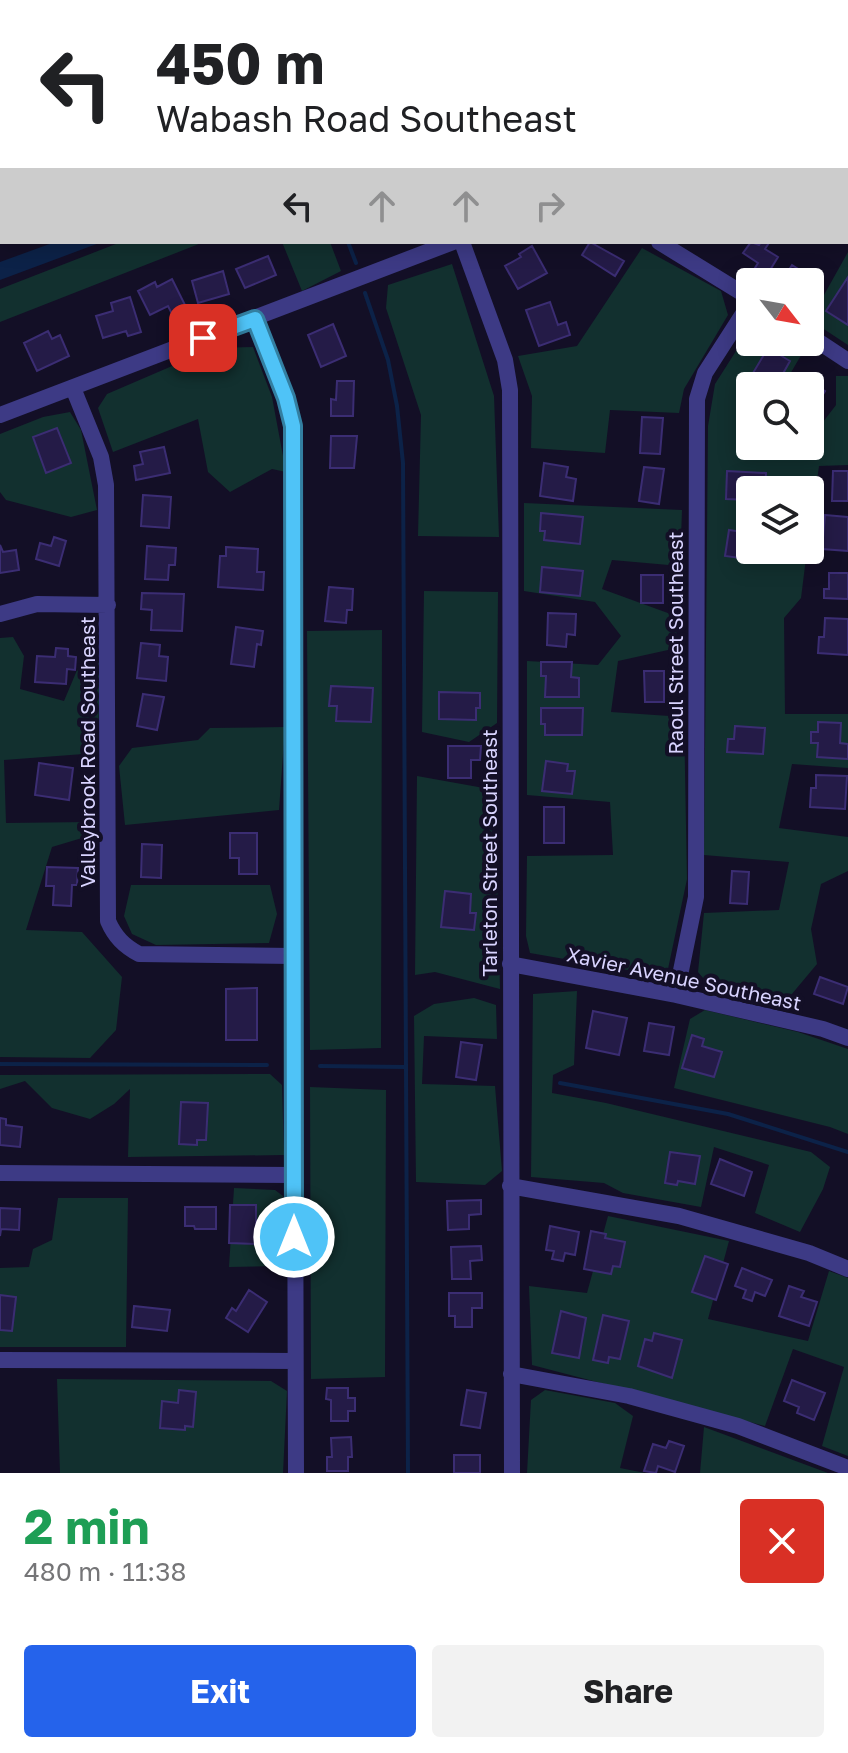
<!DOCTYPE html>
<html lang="en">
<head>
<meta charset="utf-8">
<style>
  body { margin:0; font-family:"Golos Text",sans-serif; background:#f2f2f2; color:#202124; height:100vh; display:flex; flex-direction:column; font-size:30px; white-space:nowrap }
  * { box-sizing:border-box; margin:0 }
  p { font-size:26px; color:#757577 }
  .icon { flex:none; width:44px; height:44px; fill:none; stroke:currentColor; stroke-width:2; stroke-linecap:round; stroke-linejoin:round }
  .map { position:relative; height:1473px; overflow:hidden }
  .panel { display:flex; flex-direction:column; background:#fff; flex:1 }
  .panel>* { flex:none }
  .hud { position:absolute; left:0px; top:0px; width:848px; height:244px; box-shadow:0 4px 20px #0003; background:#fff; color:#202124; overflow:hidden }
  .needle { width:52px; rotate:121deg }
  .tools { position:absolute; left:736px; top:268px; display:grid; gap:16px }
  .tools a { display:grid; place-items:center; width:88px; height:88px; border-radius:8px; background:#fff; box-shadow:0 4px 20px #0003; font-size:40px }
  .pin { position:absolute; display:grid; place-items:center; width:68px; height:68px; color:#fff; margin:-34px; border-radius:16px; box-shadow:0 4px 12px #0006 }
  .me { position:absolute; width:88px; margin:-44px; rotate:0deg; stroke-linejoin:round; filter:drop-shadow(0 0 6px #0008) }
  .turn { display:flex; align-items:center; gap:28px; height:168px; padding:0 24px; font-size:36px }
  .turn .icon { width:104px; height:104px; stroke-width:2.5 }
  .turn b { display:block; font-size:56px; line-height:68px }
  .lanes { display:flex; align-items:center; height:76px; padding:0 24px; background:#0003; justify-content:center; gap:40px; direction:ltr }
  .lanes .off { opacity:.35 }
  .round { display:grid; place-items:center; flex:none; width:84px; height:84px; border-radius:8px; background:#f2f2f2 }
  .summary { display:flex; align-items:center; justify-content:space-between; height:136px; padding:0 24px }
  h1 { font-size:48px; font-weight:700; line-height:60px; color:#1e9e55 }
  .button { display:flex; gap:16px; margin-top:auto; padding:16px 24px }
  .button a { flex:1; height:92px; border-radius:8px; background:#2563eb; color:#fff; font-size:32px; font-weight:700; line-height:92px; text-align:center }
  .button a+a { background:#f2f2f2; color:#202124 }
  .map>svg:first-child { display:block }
  .green { fill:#12302f }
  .water { fill:#0c2248 }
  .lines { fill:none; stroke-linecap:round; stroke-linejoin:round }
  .stream { stroke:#0c2248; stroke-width:4 }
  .building { fill:#241b47; stroke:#3b2d73; stroke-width:2 }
  .minor { stroke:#3d3a85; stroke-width:16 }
  .route-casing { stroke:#337fa1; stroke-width:20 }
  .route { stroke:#4fc3f7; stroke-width:14 }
  .labels { text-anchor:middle; stroke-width:8; stroke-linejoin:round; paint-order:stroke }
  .street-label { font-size:20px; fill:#d9d4ff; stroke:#130f26 }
</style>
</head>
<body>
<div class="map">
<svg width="848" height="1473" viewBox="0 0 848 1473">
  <rect width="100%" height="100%" fill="#130f26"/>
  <path class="green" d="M121,242h83l-204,80v-33z
    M282,242h48l11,29 -39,20z
    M642,248l79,43 7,24 -44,74 -5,24 -69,-3 -5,43 -74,-5 1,-52 -14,-40 59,-10z
    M848,252v93l-38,-25z
    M452,264l42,132 5,141 -81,-1 3,-121 -35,-107 2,-23z
    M750,329v13h44l9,10 -20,34h-33v60h60v-7l26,-34v-29h12v89l-29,1 -9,64v-40h-60v60h57l-6,48 -17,20 1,96h63v54l-56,-4 -13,64 69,9v34l-27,13 -10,45 6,35 -36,43 -66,-15 -17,-20 6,-59 75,-3 10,-48 -85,-7 4,-429 7,-42z
    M253,347l19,50 14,75 -14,-3 -42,23 -22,-20 -10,-53 -85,33 -15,-44 9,-14 107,-46z
    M70,412l11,18 16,80 -26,7 -65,-17 -6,-8v-58l43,-17z
    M524,503l158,7 -2,56 -68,-6 -10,29 74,27 1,32 -59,13 -7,51 73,5 3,162 -19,90 -12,6 -126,-22 -4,-17 1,-80 86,-1 -3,-53 -83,-7v-134l71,4 23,-29 -26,-34 -71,-11z
    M424,591l74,1 -1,131 -28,19 -47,-10z
    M382,630l-1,418 -71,2 -3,-419z
    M13,637l11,19 -4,33 44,12 19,-45 18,5 -4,92 -93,7 2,63 84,-1 2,13 -40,12 -26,83 56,2 40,45 -6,53 -26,28 -90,-1v-419z
    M285,727l-6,83 -154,15 -6,-59 13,-18 66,-8 12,-12z
    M417,776l78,14 5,199 -65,-17 -20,3z
    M131,885h139l7,29 -8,29 -113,2 -24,-11 -8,-18z
    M577,991l-3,74 -21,10 -1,18 54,10 205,49 19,15 -7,22 -23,43 -45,-19 14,-48 -55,-18 -13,60 -78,-14 -19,-10 -73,-6 2,-183z
    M474,998l22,7 1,34 -73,-3 -2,48 73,2 7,85 -17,14 -69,-3 -2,-166 20,-12z
    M705,1010l93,22 50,17v85l-18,-7 -156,-39 16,-69z
    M270,1074l12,11 2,70 -156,2 2,-68 -16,15 -24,15 -38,-11 -27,-27 -25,8v-14z
    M310,1087l76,3 -1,287 -74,2z
    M234,1188l41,2 8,6 3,57 -6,13 -51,1z
    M58,1198h70l-2,149h-126v-79l29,-1 4,-18 19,-9z
    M608,1216l121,25 -21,78 100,22 21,-70 19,7v178l-26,-10 22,-79 -51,-18 -28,77 -233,-61 -3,-79 58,7z
    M57,1379l214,2 16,10 -4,82h-223z
    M545,1390l70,13 18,13 -13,52 25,5h-118l4,-73z
    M704,1427l124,46h-128z"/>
  <path class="water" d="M55,242h47l-102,38v-18z"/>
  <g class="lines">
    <path class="stream" d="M348,242l8,21
      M365,293l23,67 9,46 6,57 5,1010
      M0,1064l267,1
      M320,1066l86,1
      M560,1083l168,31 120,38"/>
  </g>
  <path class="building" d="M590,242l34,19 -9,15 -33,-21z
    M751,242l8,3 2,-3h6l2,1 -4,6 13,8 -11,18 -12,-7 3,-5 -15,-10z
    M532,246l15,27 -29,16 -13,-23 16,-9 -2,-3z
    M268,256l8,19 -31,13 -9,-19z
    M792,265l27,17 -9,15v-15h-29z
    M223,271l6,23 -31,9 -6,-22z
    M848,277v48l-22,-14z
    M172,279l14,28 -14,7 -4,-8 -18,9 -12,-24 17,-9 2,5z
    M130,297l11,35 -13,4 -2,-5 -23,7 -7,-22 17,-5 -2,-8z
    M550,302l8,23 8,-3 4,13 -31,11 -13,-36z
    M333,324l13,32 -25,11 -13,-32z
    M48,331l4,8 8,-4 9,21 -32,15 -13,-28z
    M768,348l22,13 -14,25h-23l-6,-3z
    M798,375l27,16 -9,15 -6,-3v-17h-18z
    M337,381h17l-1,35h-22v-17l5,1z
    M642,417l21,1 -3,36 -20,-1z
    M57,428l14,35 -25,10 -13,-36z
    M331,436h26l-3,32h-24z
    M164,447l6,26 -34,7 -2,-14 9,-2 -3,-12z
    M544,463l24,4 -2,10 10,2 -3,22 -33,-5z
    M644,467l20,2 -5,35 -20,-3z
    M727,471l39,2 -1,17h-15v10l-24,-1z
    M833,471h15v30h-16z
    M143,495l28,2 -2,31 -28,-2z
    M541,513l42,4 -3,27 -36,-4 1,-9h-5z
    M825,515l23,2v34l-26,-2z
    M729,530l21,3v17h15l-2,11 -38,-5z
    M54,537l12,4 -7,25 -23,-7 4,-16 11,3z
    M0,545l3,7 13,-2 3,20 -19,3z
    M147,546l29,2 -1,17h-6l-1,15 -23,-1z
    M226,547l32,2 -1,23h7l-1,18 -45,-3 2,-31h6z
    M542,567l41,4 -3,25 -40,-4z
    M829,573h19v26l-24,-1v-9h5z
    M641,575h22v28h-22z
    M329,587l24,2 -1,21h-5l-1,13 -21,-2z
    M142,593l42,1 -2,37 -31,-1 1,-20 -11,-1z
    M548,613l28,1 -1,21 -8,-1 -1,13 -19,-2z
    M825,618l23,1v36l-30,-2 1,-16h5z
    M236,627l27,4 -2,14 -4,-1 -3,23 -23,-3z
    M141,643l19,2 -1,11 9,1 -2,24 -29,-3z
    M56,648l12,1v7l8,1 -1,13 -8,-1 -1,15 -31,-2 2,-26 18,1z
    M541,662h31l-1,15 8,1v19h-34l1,-21h-5z
    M644,671h20v31h-19z
    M331,686l42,2 -2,34 -35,-1 1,-15h-8z
    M439,692l41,1v15h-4v12l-37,-1z
    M143,694l21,3 -7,33 -20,-4z
    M541,708h42l-1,27h-37v-11h-4z
    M818,722l23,1 -1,20 8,1v15l-31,-2 1,-14h-7v-11h7z
    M735,726l30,2 -2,26 -36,-2 1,-13h6z
    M448,746h33l-1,14h-9v18h-23z
    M546,761l22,3 -1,7h8l-3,23 -30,-3z
    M39,763l34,5 -4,32 -34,-5z
    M816,775l31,1 -2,33 -35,-2 1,-19h5z
    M544,807h20v36h-20z
    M230,833h27v41h-18v-16h-9z
    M142,844l20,1 -1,33 -20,-1z
    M47,867l31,1 -1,17h-5l-1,21 -18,-1 1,-19h-8z
    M732,871l17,1 -2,32 -17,-1z
    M445,891l26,3 -1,19h6l-2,17 -33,-3z
    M820,977l28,10 -5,17 -29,-10z
    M257,988v52h-31v-51z
    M593,1011l34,7 -8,37 -33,-7z
    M649,1023l25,4 -5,28 -25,-4z
    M692,1035l12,4 -2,7 20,6 -8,25 -32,-9z
    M461,1042l21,3 -6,35 -20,-3z
    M181,1102l27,1 -2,37h-9v5l-18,-1z
    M0,1118l6,1v6l16,2 -2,20 -20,-2z
    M670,1152l30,4 -5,28 -17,-3 -1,4 -12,-2z
    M720,1159l32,13 -8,24 -33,-12z
    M481,1200v14l-12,1v14l-21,1 -1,-29z
    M230,1205h26v39l-27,-1z
    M185,1207h31v22h-21l-1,-3h-9z
    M0,1208l20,1 -1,21 -18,-1 -1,7z
    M550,1226l29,6 -4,23 -10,-2 -2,8 -11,-2 2,-8 -8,-1z
    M591,1231l15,3 -1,4 20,4 -5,25 -7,-1 -2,8 -27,-5z
    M481,1246l1,14 -12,1 1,18h-19l-1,-32z
    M705,1256l23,8 -12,36 -24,-8z
    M742,1268l30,12 -7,16 -10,-4 -3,9 -9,-3 3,-8 -11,-4z
    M789,1286l15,5 -3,6 16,5 -8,24 -30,-10z
    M249,1290l18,12 -19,30 -22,-14 6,-10 4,3z
    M449,1293h33v15h-10v19h-17v-11h-6z
    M0,1295l16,2 -4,34 -12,-1z
    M134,1306l36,4 -3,21 -35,-4z
    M561,1311l25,7 -7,40 -27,-5z
    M603,1315l26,6 -9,38 -11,-2 -1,6 -15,-3z
    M654,1333l28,7 -10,38 -34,-12 7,-27 7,2z
    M792,1380l33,13 -11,27 -17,-7 2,-6 -15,-6z
    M327,1388h21v10h7v13h-7v10h-17v-21l-5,-1z
    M179,1390l17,2 -3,35 -8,-1v4l-25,-2 2,-27 16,2z
    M467,1390l19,3 -6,35 -19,-3z
    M351,1437l1,20h-4v14h-21v-14h5l-1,-19z
    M669,1441l15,5 -9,26 -17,-6 -2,7 -12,-2 9,-27 13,4z
    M454,1455h26v18h-26z"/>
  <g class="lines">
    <path class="minor" d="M29,0l1,2
      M227,0l1,2
      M737,0l3,2
      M383,2l2,-2
      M779,2l1,-2
      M846,67l2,1
      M0,148l2,-1
      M462,242l43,118 5,30 2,1083
      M659,242l91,56
      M255,319l31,79 7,28 3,1047
      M810,336l38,25
      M73,388l28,69 5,28 2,436c7,16 16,25 31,33l154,2
      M0,415l453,-173
      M0,614l37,-10 71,1
      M510,964l166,31 147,34 25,9
      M676,995l20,-98 1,-498 8,-26 45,-70
      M0,1173l294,2
      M510,1186l169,30 130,37 39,16
      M0,1360l295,1
      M511,1374l118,22 109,30 110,42"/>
  </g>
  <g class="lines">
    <g class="route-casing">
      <path id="route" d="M203,338l52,-19 31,79 7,28 1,811"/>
    </g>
    <use href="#route" class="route"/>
  </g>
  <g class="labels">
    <g class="street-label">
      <text transform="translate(676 643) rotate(-90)" y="7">Raoul Street Southeast</text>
      <text transform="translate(88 752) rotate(-90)" y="7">Valleybrook Road Southeast</text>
      <text transform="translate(490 853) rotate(-90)" y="7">Tarleton Street Southeast</text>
      <text transform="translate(684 979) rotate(12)" y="7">Xavier Avenue Southeast</text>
    </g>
  </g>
</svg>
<div class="tools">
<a><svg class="needle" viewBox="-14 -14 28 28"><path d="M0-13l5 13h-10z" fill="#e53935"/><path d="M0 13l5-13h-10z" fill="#757577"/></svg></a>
<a><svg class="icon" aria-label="search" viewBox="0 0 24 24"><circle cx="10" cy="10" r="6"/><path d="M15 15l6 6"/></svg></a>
<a><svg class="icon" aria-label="layers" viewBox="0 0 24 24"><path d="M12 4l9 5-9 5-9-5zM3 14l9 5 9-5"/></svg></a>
</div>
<div class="pin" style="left:203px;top:338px;background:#d93025"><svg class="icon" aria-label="arrive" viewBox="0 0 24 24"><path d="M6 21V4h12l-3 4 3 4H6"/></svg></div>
<svg class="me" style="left:294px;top:1237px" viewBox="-20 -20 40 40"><circle r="17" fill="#4fc3f7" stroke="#fff" stroke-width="3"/><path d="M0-11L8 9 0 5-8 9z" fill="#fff"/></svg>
<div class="hud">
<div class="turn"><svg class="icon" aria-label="left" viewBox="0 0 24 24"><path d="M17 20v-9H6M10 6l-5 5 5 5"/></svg><div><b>450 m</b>Wabash Road Southeast</div></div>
<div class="lanes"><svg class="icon" aria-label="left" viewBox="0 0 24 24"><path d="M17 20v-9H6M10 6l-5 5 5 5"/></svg><svg class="icon off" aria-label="ahead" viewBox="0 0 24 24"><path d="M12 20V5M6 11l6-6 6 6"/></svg><svg class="icon off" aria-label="ahead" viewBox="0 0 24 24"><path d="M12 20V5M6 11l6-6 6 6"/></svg><svg class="icon off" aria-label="right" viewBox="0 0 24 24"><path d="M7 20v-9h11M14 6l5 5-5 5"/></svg></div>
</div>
</div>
<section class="panel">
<div class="summary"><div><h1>2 min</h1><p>480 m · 11:38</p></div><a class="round" style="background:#d93025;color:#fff"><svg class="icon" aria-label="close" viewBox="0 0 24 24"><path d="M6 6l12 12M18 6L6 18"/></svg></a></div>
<div class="button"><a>Exit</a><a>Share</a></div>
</section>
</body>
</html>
